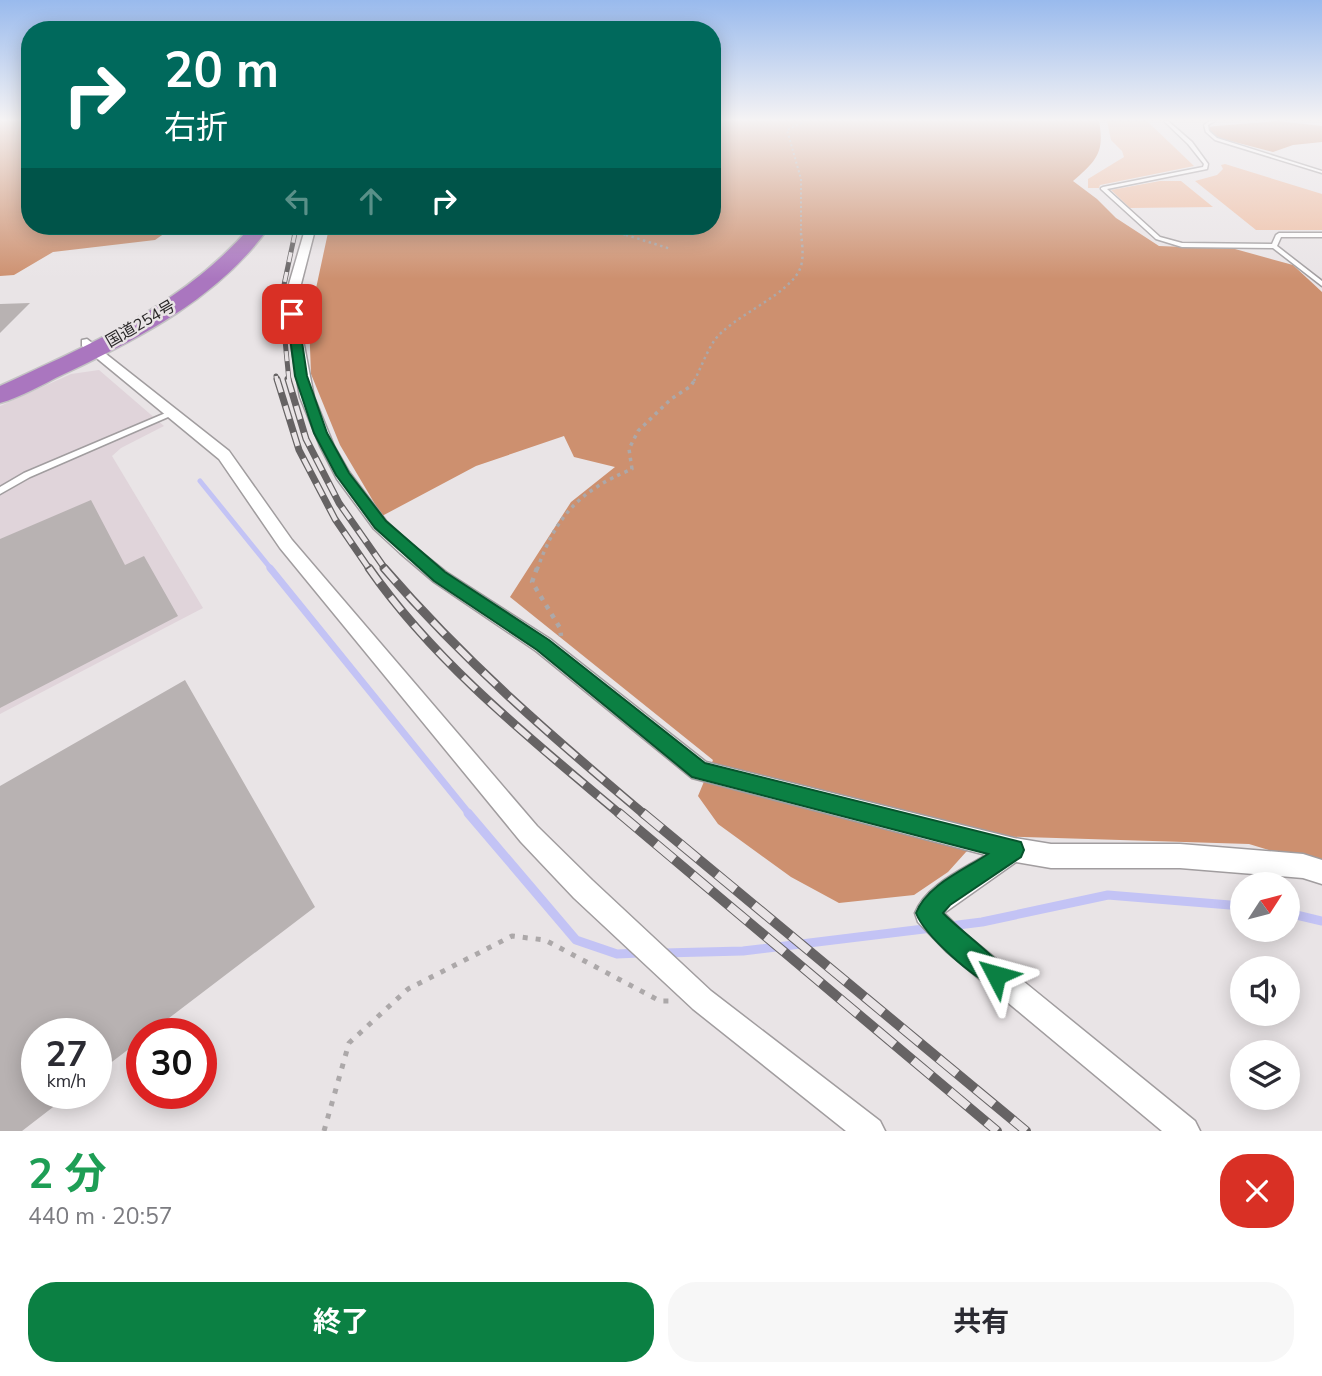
<!DOCTYPE html>
<html lang="ja">
<head>
<meta charset="utf-8">
<style>
  body { margin:0; font-family:"Nunito Sans","Noto Sans JP",sans-serif; background:#f7f7f7; color:#2b2b33; height:100vh; display:flex; flex-direction:column; font-size:26px; white-space:nowrap }
  * { box-sizing:border-box; margin:0 }
  p { font-size:23px; color:#7c7c81 }
  .icon { flex:none; width:38px; height:38px; fill:none; stroke:currentColor; stroke-width:2; stroke-linecap:round; stroke-linejoin:round }
  .map { position:relative; height:1131px; overflow:hidden }
  .drawer { display:flex; flex-direction:column; background:#fff; flex:1 }
  .drawer>* { flex:none }
  .hud { position:absolute; left:21px; top:21px; width:700px; height:214px; border-radius:28px; box-shadow:0 4px 18px #0003; background:#00695c; color:#fff; overflow:hidden }
  .needle { width:46px; rotate:54deg }
  .buttons { position:absolute; left:1230px; top:872px; display:grid; gap:14px }
  .buttons a { display:grid; place-items:center; width:70px; height:70px; border-radius:50%; background:#fff; box-shadow:0 4px 18px #0003; font-size:35px }
  .speed { position:absolute; left:21px; top:1018px; display:flex; gap:14px; font-size:35px; font-weight:700; text-align:center }
  .speed>* { display:grid; place-content:center; width:91px; height:91px; border-radius:50%; background:#fff; box-shadow:0 4px 18px #0003; line-height:1 }
  .speed small { font-size:18px; font-weight:400 }
  .speed .limit { border:10px solid #d22; background:#fff; color:#111 }
  .pin { position:absolute; display:grid; place-items:center; width:60px; height:60px; color:#fff; margin:-30px; border-radius:14px; box-shadow:0 4px 10px #0006 }
  .me { position:absolute; width:77px; margin:-38px; rotate:309deg; stroke-linejoin:round; filter:drop-shadow(0 0 5px #0008) }
  .turn { display:flex; align-items:center; gap:24px; height:147px; padding:0 28px; font-size:32px }
  .turn .icon { width:91px; height:91px; stroke-width:2.5 }
  .turn b { display:block; font-size:49px; line-height:60px }
  .lanes { display:flex; align-items:center; height:66px; padding:0 28px; background:#0003; justify-content:center; gap:35px; direction:ltr }
  .lanes .off { opacity:.35 }
  .round { display:grid; place-items:center; flex:none; width:74px; height:74px; border-radius:28px; background:#f7f7f7 }
  .overview { display:flex; align-items:center; justify-content:space-between; height:119px; padding:0 28px }
  h1 { font-size:42px; font-weight:700; line-height:52px; color:#1e9e55 }
  .action { display:flex; gap:14px; margin-top:auto; padding:14px 28px }
  .action a { flex:1; height:80px; border-radius:28px; background:#0b8043; color:#fff; font-size:28px; font-weight:700; line-height:80px; text-align:center }
  .action a+a { background:#f7f7f7; color:#2b2b33 }
  .map>svg:first-child { display:block }
  .built { fill:#e0d4da }
  .green { fill:#eebda3 }
  .forest { fill:#cd906f }
  .lines { fill:none; stroke-linecap:round; stroke-linejoin:round }
  .stream-far2 { stroke:#c3c3f5; stroke-width:5 }
  .stream-far1 { stroke:#c3c3f5; stroke-width:7 }
  .stream { stroke:#c3c3f5; stroke-width:9 }
  .building { fill:#b8b2b2 }
  .lane-casing { stroke:#a19d9f; stroke-width:3 }
  .street-casing { stroke:#a19d9f; stroke-width:3 }
  .highway-casing { stroke:#c3c3c3; stroke-width:3 }
  .path-far4 { stroke:#aca8a9; stroke-width:2; stroke-dasharray:2 2.5; stroke-linecap:butt }
  .path-far3 { stroke:#aca8a9; stroke-width:2.5; stroke-dasharray:2.5 3.5; stroke-linecap:butt }
  .path-far2 { stroke:#aca8a9; stroke-width:3.5; stroke-dasharray:3.5 4.5; stroke-linecap:butt }
  .path-far1 { stroke:#aca8a9; stroke-width:4.5; stroke-dasharray:4.5 6; stroke-linecap:butt }
  .path { stroke:#aca8a9; stroke-width:5; stroke-dasharray:5 8; stroke-linecap:butt }
  .lane { fill:#fff; fill-rule:evenodd }
  .street { fill:#fff; fill-rule:evenodd }
  .highway { fill:#aa76bf; fill-rule:evenodd }
  .rail-far4-casing { stroke:#666364; stroke-width:4.5 }
  .rail-far3-casing { stroke:#666364; stroke-width:5 }
  .rail-far2-casing { stroke:#666364; stroke-width:7 }
  .rail-far1-casing { stroke:#666364; stroke-width:9 }
  .rail-casing { stroke:#666364; stroke-width:10 }
  .rail-far4 { stroke:#e9e4e6; stroke-width:2.5; stroke-dasharray:8; stroke-linecap:butt }
  .rail-far3 { stroke:#e9e4e6; stroke-width:3.5; stroke-dasharray:10; stroke-linecap:butt }
  .rail-far2 { stroke:#e9e4e6; stroke-width:4.5; stroke-dasharray:14; stroke-linecap:butt }
  .rail-far1 { stroke:#e9e4e6; stroke-width:6; stroke-dasharray:18; stroke-linecap:butt }
  .rail { stroke:#e9e4e6; stroke-width:8; stroke-dasharray:24; stroke-linecap:butt }
  .route { fill:#0b8043; stroke:#07532c; stroke-width:2 }
  .labels { text-anchor:middle; stroke-width:5; stroke-linejoin:round; paint-order:stroke }
  .far-street-label { font-size:16px; fill:#2a2829; stroke:#e9e4e6 }
</style>
</head>
<body>
<div class="map">
<svg width="1322" height="1131" viewBox="0 0 1322 1131">
  <rect width="100%" height="100%" fill="#e9e4e6"/>
  <path class="built" d="M99,370l65,56 -43,22 -9,8 91,152 -203,106v-308l71,-32z"/>
  <path class="green" d="M1107,121h40l47,45 -94,19 -1,3h-11v-9l36,-22 -2,-6 -11,-11z
    M1225,164l97,30v36h-66l-61,-49 22,-6 6,-6 -2,-4z
    M1160,181h21l32,26 -83,1 -19,-18z"/>
  <path class="forest" d="M0,121h30v105h145l-20,14 -102,12 -39,23 -14,1z
    M712,121h387c6,32 -3,40 -26,60l24,18 19,19 43,28 76,3 58,16 29,27v574l-73,-22 -260,-8 -23,16 -18,20 -34,23 -75,8 -48,-26 -73,-53 -20,-28 15,-36 -203,-163 61,-95 44,-35 -41,-10 -10,-21 -88,30 -94,50 -42,-71 -29,-71 -2,-53 20,-93 4,-2h379z
    M1277,121l45,5v16l-29,3 -20,7 -54,-14 -10,-7 -1,-4 8,-1z"/>
  <g class="lines">
    <path class="stream-far2" d="M200,481l72,89"/>
    <path class="stream-far1" d="M270,568l200,247"/>
    <path class="stream" d="M468,813l108,127 41,14 22,-1
      M1288,913l34,8
      M950,926l32,-4 126,-27 134,11
      M664,953l79,-2 189,-23"/>
  </g>
  <path class="building" d="M30,303l-30,30v-29z
    M91,500l34,65 19,-9 34,60 -178,92v-169z
    M185,680l130,227 -167,127h-6v5l-46,35v-40h-59v60h33l-48,37h-22v-345z"/>
  <g class="lines">
    <g class="lane-casing">
      <path id="lane" d="M1164,121h4l24,21 16,22 -1,5 -100,20 53,48 22,6 90,1 4,-9 3,-2h43v4h-41l-4,9 45,35v5l-49,-38 -91,-1 -26,-8 -55,-50v-1l2,-1 100,-20 1,-3 -16,-20z
        M1210,121h5l-7,4 1,6 8,7 105,33v2l-107,-33 -9,-8 -2,-7z
        M168,412h6l1,2 -145,63 -30,17v-7l24,-14z"/>
    </g>
    <g class="street-casing">
      <path id="street" d="M306,226h10l-15,58 -3,30 16,83 20,49 15,26 37,49 26,24 34,27 104,67 156,123 308,76 37,6h129l123,10 19,6v24l-19,-6 -123,-10h-129l-35,-6 -72,51 20,20 231,188 5,10h-38l-216,-180 -28,-29 -3,-9c11,-28 47,-43 71,-58l-294,-77 -156,-127 -102,-69 -34,-29 -26,-24 -37,-50 -17,-33 -20,-49 -14,-83 3,-30z
        M87,339l142,112 63,89 245,286 55,54 119,111 169,130 5,10h-39l-153,-122 -119,-111 -53,-56 -241,-294 -61,-89 -137,-113v-6z"/>
    </g>
    <g class="highway-casing">
      <path id="highway" d="M251,226h19c-50,71 -130,112 -206,148 -21,10 -42,23 -64,29v-17c91,-42 185,-82 251,-160z"/>
    </g>
    <path class="path-far4" d="M598,226l27,9
      M801,235v-56l-14,-49 18,-9"/>
    <path class="path-far3" d="M620,233l51,16
      M694,381c7,-13 12,-28 20,-40 17,-25 79,-47 87,-75 3,-11 1,-22 0,-33"/>
    <path class="path-far2" d="M537,570c19,-54 42,-79 95,-101l-3,-20 9,-18 33,-32 20,-13 4,-7"/>
    <path class="path-far1" d="M537,568l-5,14 28,46 1,8"/>
    <path class="path" d="M324,1131l25,-88 59,-54 104,-53 33,4 115,61h9"/>
    <use href="#lane" class="lane"/>
    <use href="#street" class="street"/>
    <use href="#highway" class="highway"/>
    <g class="rail-far4-casing">
      <path id="rail-far4" d="M294,235l2,-9"/>
    </g>
    <g class="rail-far3-casing">
      <path id="rail-far3" d="M276,376l1,5
        M289,381l-8,-82 14,-66"/>
    </g>
    <g class="rail-far2-casing">
      <path id="rail-far2" d="M277,379l22,71 36,69 35,51
        M288,379l18,60 33,64 47,67"/>
    </g>
    <g class="rail-far1-casing">
      <path id="rail-far1" d="M369,568c67,96 163,172 252,247
        M384,568c82,95 166,167 261,247"/>
    </g>
    <g class="rail-casing">
      <path id="rail" d="M619,813l378,318
        M643,813l383,318"/>
    </g>
    <use href="#rail-far4" class="rail-far4"/>
    <use href="#rail-far3" class="rail-far3"/>
    <use href="#rail-far2" class="rail-far2"/>
    <use href="#rail-far1" class="rail-far1"/>
    <use href="#rail" class="rail"/>
  </g>
  <linearGradient id="sky" x2="0" y2="1"><stop stop-color="#99baed"/><stop offset="0.43" stop-color="#f5f3f4"/><stop offset="1" stop-color="#f5f3f4" stop-opacity="0"/></linearGradient>
  <rect width="1322" height="279" fill="url(#sky)"/>
  <path class="route" d="M292,310l6,4 9,62 20,57 22,40 37,48 59,51 104,68 156,123 316,79 3,8 -3,7 -71,48 -7,8c14,15 59,48 65,62l-3,9 -9,3c-23,-9 -71,-51 -80,-74 11,-28 48,-43 72,-59l-296,-77 -155,-127 -103,-69 -59,-53 -39,-53 -22,-42 -19,-57 -8,-62z"/>
  <g class="labels">
    <g class="far-street-label">
      <text transform="translate(140 323) rotate(-30)" y="6">国道254号</text>
    </g>
  </g>
</svg>
<div class="buttons">
<a><svg class="needle" viewBox="-14 -14 28 28"><path d="M0-13l5 13h-10z" fill="#e53935"/><path d="M0 13l5-13h-10z" fill="#7c7c81"/></svg></a>
<a><svg class="icon" aria-label="sound" viewBox="0 0 24 24"><path d="M4 9h4l5-4v14l-5-4H4zM17 9q2 3 0 6"/></svg></a>
<a><svg class="icon" aria-label="layers" viewBox="0 0 24 24"><path d="M12 4l9 5-9 5-9-5zM3 14l9 5 9-5"/></svg></a>
</div>
<div class="speed"><div>27<small>km/h</small></div><div class="limit">30</div></div>
<div class="pin" style="left:292px;top:314px;background:#d93025"><svg class="icon" aria-label="arrive" viewBox="0 0 24 24"><path d="M6 21V4h12l-3 4 3 4H6"/></svg></div>
<svg class="me" style="left:996px;top:975px" viewBox="-20 -20 40 40"><path d="M0-17L14 15 0 8-14 15z" fill="#0b8043" stroke="#fff" stroke-width="4"/></svg>
<div class="hud">
<div class="turn"><svg class="icon" aria-label="right" viewBox="0 0 24 24"><path d="M7 20v-9h11M14 6l5 5-5 5"/></svg><div><b>20 m</b>右折</div></div>
<div class="lanes"><svg class="icon off" aria-label="left" viewBox="0 0 24 24"><path d="M17 20v-9H6M10 6l-5 5 5 5"/></svg><svg class="icon off" aria-label="ahead" viewBox="0 0 24 24"><path d="M12 20V5M6 11l6-6 6 6"/></svg><svg class="icon" aria-label="right" viewBox="0 0 24 24"><path d="M7 20v-9h11M14 6l5 5-5 5"/></svg></div>
</div>
</div>
<section class="drawer">
<div class="overview"><div><h1>2 分</h1><p>440 m · 20:57</p></div><a class="round" style="background:#d93025;color:#fff"><svg class="icon" aria-label="close" viewBox="0 0 24 24"><path d="M6 6l12 12M18 6L6 18"/></svg></a></div>
<div class="action"><a>終了</a><a>共有</a></div>
</section>
</body>
</html>
